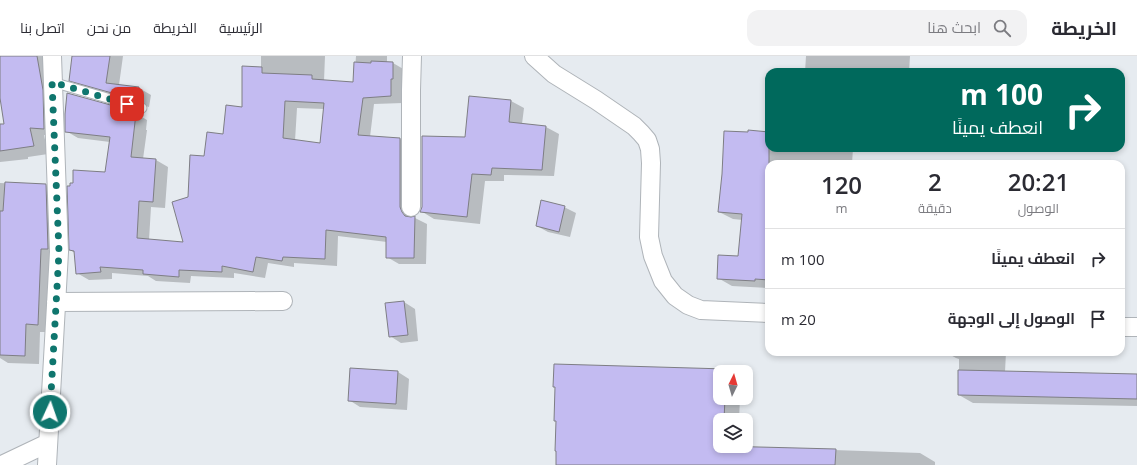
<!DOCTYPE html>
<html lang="ar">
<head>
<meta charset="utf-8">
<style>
  body { margin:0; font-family:"Open Sans",Cairo,sans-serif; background:#f2f2f3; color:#2b2b33; direction:rtl; height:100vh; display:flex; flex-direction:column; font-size:15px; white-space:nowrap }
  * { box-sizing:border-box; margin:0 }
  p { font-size:13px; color:#7c7c81 }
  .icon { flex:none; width:22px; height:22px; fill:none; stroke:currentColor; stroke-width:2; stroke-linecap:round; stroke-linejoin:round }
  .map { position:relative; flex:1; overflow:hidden; direction:ltr }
  .details { position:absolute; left:765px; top:104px; width:360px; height:196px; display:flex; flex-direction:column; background:#fff; border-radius:12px; box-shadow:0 2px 6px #0003; direction:rtl }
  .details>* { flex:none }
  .hud { position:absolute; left:765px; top:12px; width:360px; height:84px; border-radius:12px; box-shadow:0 2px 6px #0003; direction:rtl; background:#00695c; color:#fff; overflow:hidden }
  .needle { width:26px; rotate:5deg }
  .controls { position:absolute; left:713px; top:309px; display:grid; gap:8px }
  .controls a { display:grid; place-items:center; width:40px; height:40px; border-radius:8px; background:#fff; box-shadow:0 2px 6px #0003; font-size:20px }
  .pin { position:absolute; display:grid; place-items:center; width:34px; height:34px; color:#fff; margin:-17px; border-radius:8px; box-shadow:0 2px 6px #0006 }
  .me { position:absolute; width:44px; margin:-22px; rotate:3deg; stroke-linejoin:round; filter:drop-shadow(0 0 3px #0008) }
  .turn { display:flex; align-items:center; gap:14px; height:84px; padding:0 16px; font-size:18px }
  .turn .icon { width:52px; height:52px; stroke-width:2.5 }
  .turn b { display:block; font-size:28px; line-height:34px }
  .eta { display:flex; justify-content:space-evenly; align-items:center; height:68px; text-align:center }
  .eta b { font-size:24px; font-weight:600; line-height:28px }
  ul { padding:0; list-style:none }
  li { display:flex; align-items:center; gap:12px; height:60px; padding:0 16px; border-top:1px solid #e1e1e2 }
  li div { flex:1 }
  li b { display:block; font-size:15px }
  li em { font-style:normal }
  header { display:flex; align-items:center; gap:24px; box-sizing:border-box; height:56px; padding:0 20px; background:#fff; border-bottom:1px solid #e1e1e2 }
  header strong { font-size:19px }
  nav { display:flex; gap:22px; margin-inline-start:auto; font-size:14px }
  .search { width:280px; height:36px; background:#f2f2f3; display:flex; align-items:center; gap:10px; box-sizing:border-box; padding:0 14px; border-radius:12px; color:#7c7c81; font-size:15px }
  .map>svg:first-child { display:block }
  .shadow { fill:#0003; fill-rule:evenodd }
  .building { fill:#c3bbf1; stroke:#7e7e84; fill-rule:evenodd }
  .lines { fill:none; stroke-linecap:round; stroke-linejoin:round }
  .lane-casing { stroke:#afb4b9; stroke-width:11 }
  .street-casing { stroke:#afb4b9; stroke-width:20 }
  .lane { stroke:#fff; stroke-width:9 }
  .street { stroke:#fff; stroke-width:18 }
  .route { stroke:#0f766e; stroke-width:7; stroke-dasharray:0 12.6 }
</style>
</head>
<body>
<header>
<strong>الخريطة</strong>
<div class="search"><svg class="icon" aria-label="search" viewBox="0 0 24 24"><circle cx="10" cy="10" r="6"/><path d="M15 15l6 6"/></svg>ابحث هنا</div>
<nav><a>الرئيسية</a><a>الخريطة</a><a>من نحن</a><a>اتصل بنا</a></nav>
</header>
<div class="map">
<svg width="1137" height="409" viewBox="0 0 1137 409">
  <rect width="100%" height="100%" fill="#e6ebf0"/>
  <path class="shadow" d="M0,0h50l8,81 -14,-2 4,19 -20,3v2l-28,3v-37h5l-5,-34z
    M73,0h50l-4,29 20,3 12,7 -2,12 -67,-20 -12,-7z
    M261,0h64l-1,25 30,2 2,-27h31v7h6l12,7 -2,33 -29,1 -4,33 30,2 12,7v68l1,4h2l12,6 -1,40h-27l-12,-7v-15l-49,-6 -1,30 -43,-3v4l-26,-4 -3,15 -31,-5v5l-43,-2 -1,7 -34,-2 -8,-5 -36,-3v6l-23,1 -12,-7 -2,-20 -5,-3 36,-77 4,-31 -32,-4 -12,-7 69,-18 12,7 -1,10h1l-4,29 13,1 12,7 -3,41 -14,-1 -2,33 35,3 5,-45 16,-41 19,-22 19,-27 18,-40zM297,52l27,1 -4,35 -25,-3z
    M806,0h104l-1,16h-104z
    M470,41l41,4 13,7 -2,16 24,3 13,7 -5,42 -50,-1v6h-19l-5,43 -46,-5 -13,-8 45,-73z
    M769,77v15h84l-1,16h-83l-1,124 -36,-2 -14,-8 21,-21 4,-37 -10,-1 -14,-7z
    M0,127l46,2 14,9 -8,138h-12l-1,32 -31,-1 -8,-5z
    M564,151l12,6 -6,24 -22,-5 -11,-6z
    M404,246l11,7 3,32 -17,2 -11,-7z
    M945,296h61l-1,20 132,3v31l-164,-3 -14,-8v-36l-3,-1z
    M351,313l47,3 11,7 -2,31 -47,-3 -11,-7z
    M726,314l3,2h-9v26h20l-1,22h-19v26l200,7 15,9v3h-378l-1,-77 -2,-1z"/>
  <path class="building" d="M0,0h37l6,34 1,39 -14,-1 4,18 -34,5v-27h4l-4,-26z
    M72,0h38l-4,27 33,4 -2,13 -68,-19z
    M371,5l22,1v17h-2v17l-28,2 -5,37 42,3v69l2,5 3,4 6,1 4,-1 -1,42h-28v-21l-60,-7 -1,29 -42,-2 -1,4 -26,-4 -3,15 -31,-6v6l-43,-2v7l-36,-3v-4l-43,-3 1,5 -25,2 -2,-23 -5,-1 -2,-64h3v-3h3v-13l32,2 5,-35 -45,-5v-18l2,-21 69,19 -1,10 -4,35 25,2 -3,43 -14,-1 -2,37 46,4 -11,-40 16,-5 2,-42 14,1 3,-24 16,2 3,-29 16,2v-41l20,1v6l50,2v4l41,3 1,-20 17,1zM285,45l39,2 -4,40 -37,-5z
    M469,40l42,4 -2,22 37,4 -4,44 -50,-2 -1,7 -19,-1 -5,43 -47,-5 2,-5v-71l43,1z
    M748,74l21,2v148l-14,-1v2l-38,-2 1,-24 20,1 4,-42 -24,-2 4,-38 2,-43 24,1z
    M5,126l41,2 2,65h-7l-3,76 -12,-1 -1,32 -25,-1v-144h3z
    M541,144l24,6 -6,26 -23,-6z
    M404,245l4,34 -19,2 -4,-34z
    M554,308l172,5v3h-6v26h5l-1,22h-4v26l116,3 -1,16h-279v-14h-1l1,-30h-2l1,-34h-2z
    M350,312l48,3 -2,33 -48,-3z
    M958,314l179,4v25l-179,-4z"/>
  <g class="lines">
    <g class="lane-casing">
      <path id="lane" d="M52,26l90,26"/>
    </g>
    <g class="street-casing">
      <path id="street" d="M534,0l20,18 42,26 38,26 7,7 6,7 3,9 1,14 -2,74 4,19 10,25 12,15 13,9 13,5 68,3
        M411,151v-117l1,-34
        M56,246l227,-1
        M1121,271h16
        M2,409l46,-22
        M47,409l12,-213 -7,-196"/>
    </g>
    <use href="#lane" class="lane"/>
    <use href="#street" class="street"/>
  </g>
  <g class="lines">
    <path class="route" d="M50,356l9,-160 -7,-170 75,22"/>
  </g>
</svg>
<div class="controls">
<a><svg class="needle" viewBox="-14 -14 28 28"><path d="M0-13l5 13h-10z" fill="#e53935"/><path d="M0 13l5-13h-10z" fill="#7c7c81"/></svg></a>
<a><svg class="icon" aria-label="layers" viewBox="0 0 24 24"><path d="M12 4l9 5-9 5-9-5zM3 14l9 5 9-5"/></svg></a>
</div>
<div class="pin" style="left:127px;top:48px;background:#d93025"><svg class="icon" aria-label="arrive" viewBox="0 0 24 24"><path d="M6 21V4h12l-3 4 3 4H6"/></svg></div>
<svg class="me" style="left:50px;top:356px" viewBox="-20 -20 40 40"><circle r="17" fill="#0f766e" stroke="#fff" stroke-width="3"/><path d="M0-11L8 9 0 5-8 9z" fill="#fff"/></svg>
<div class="hud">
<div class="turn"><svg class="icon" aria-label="right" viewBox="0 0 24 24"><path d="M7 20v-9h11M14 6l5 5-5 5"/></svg><div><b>100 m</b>انعطف يمينًا</div></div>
</div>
<section class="details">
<div class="eta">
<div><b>20:21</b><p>الوصول</p></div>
<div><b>2</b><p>دقيقة</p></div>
<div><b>120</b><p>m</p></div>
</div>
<ul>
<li><svg class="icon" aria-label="right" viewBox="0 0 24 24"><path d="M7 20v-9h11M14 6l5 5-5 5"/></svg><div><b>انعطف يمينًا</b></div><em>100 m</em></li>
<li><svg class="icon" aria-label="arrive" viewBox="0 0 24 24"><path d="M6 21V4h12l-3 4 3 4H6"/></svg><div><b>الوصول إلى الوجهة</b></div><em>20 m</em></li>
</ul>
</section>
</div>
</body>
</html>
